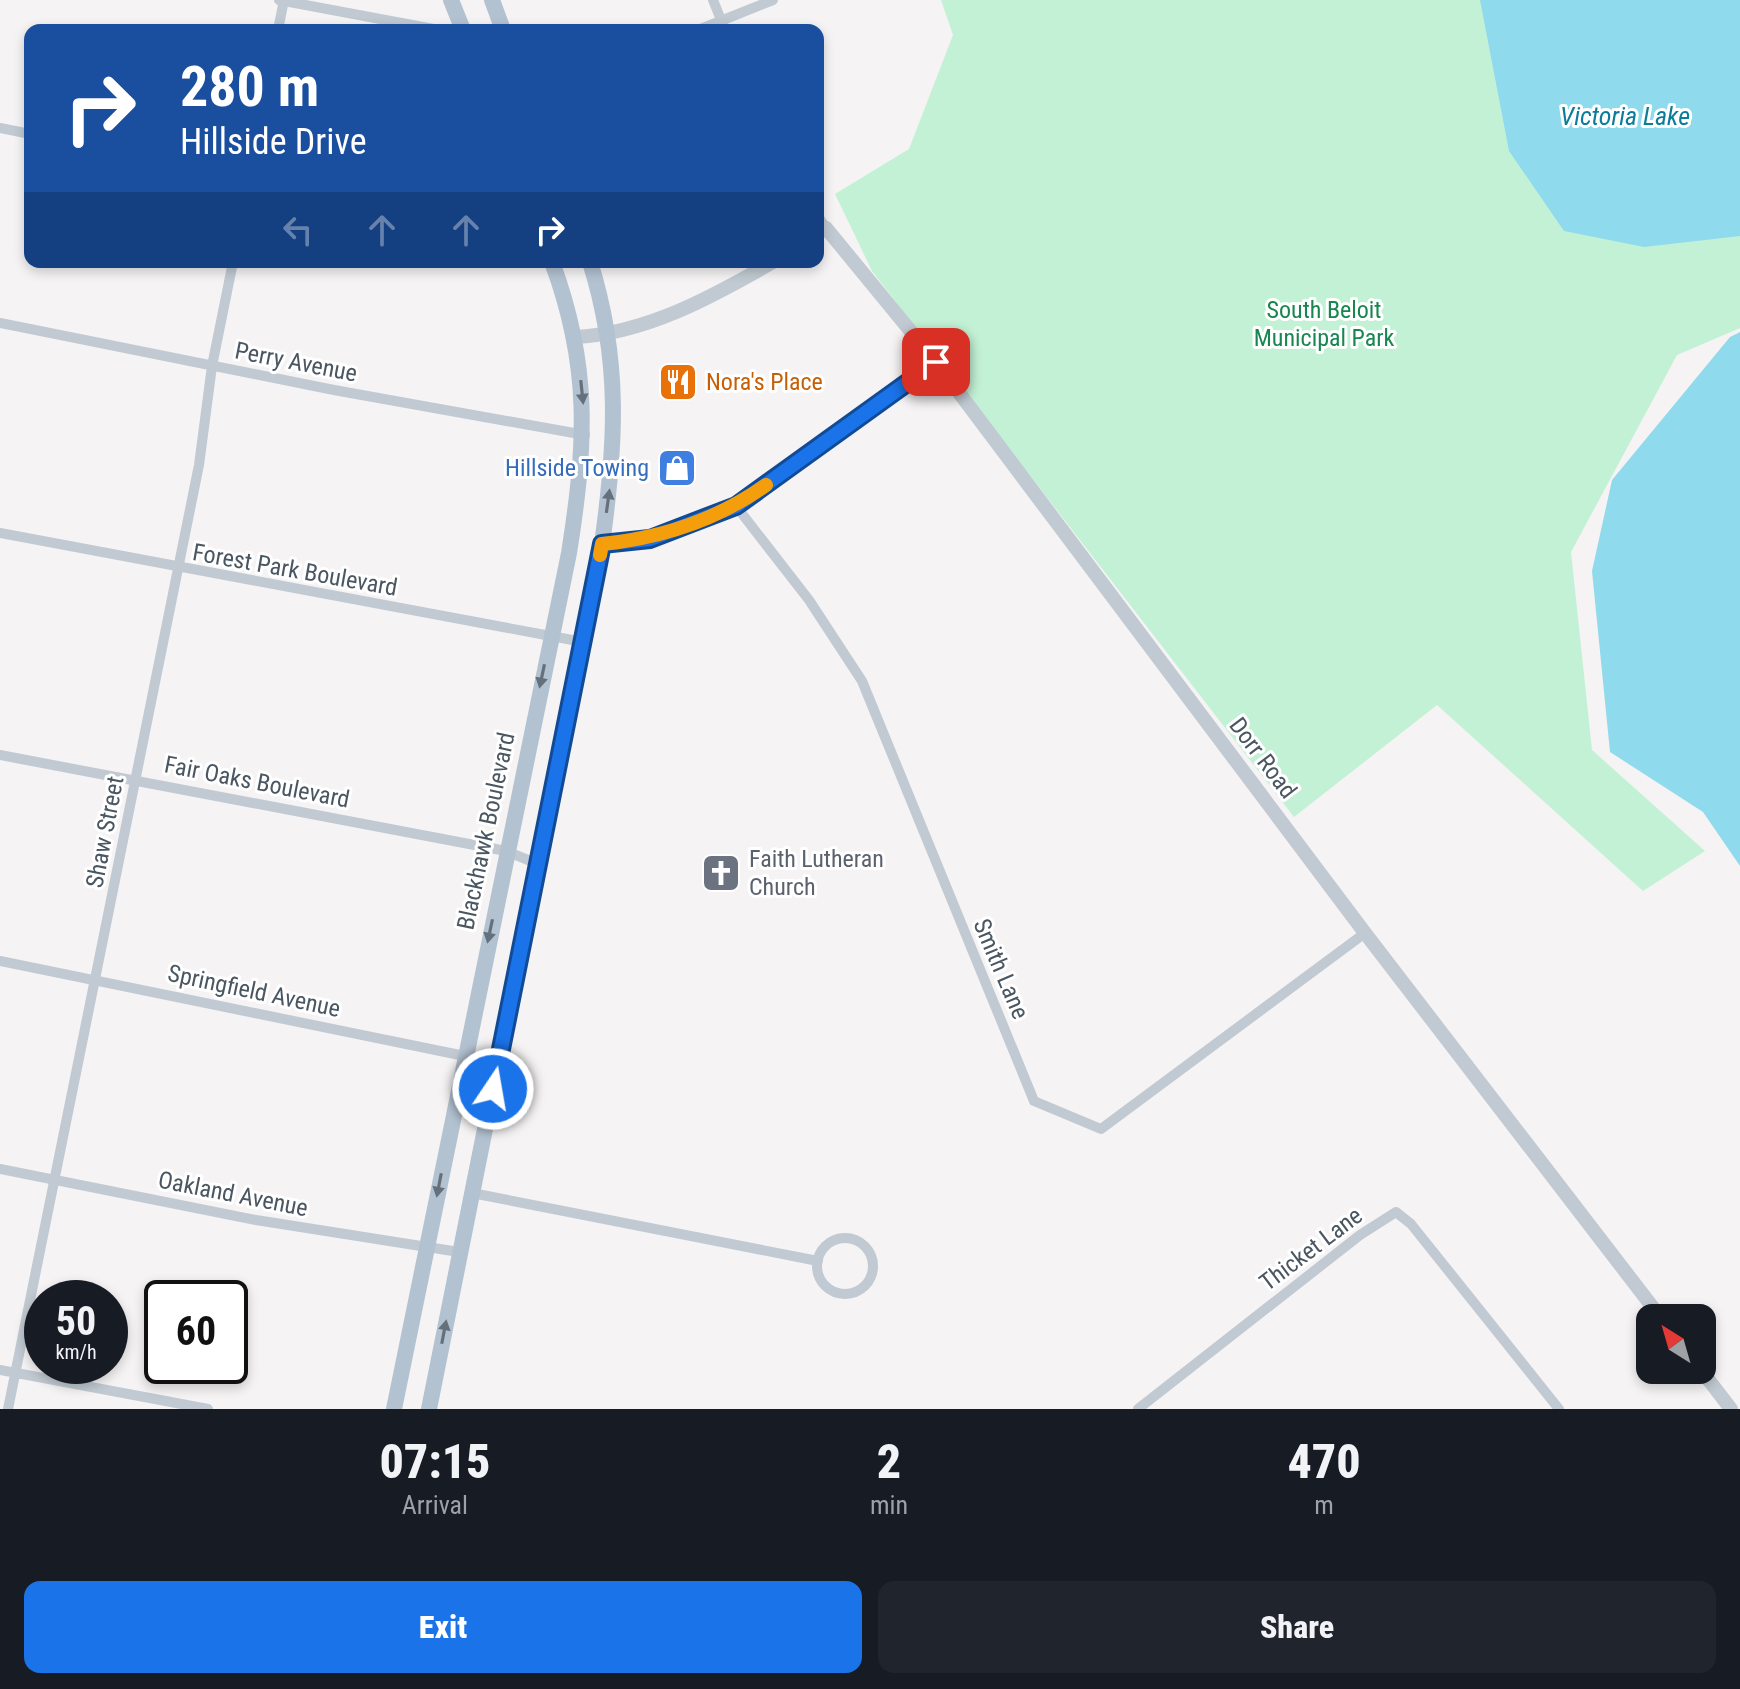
<!DOCTYPE html>
<html lang="en">
<head>
<meta charset="utf-8">
<style>
  body { margin:0; font-family:"Roboto Condensed",sans-serif; background:#20242c; color:#f1f3f6; height:100vh; display:flex; flex-direction:column; font-size:30px; white-space:nowrap }
  * { box-sizing:border-box; margin:0 }
  p { font-size:26px; color:#9ea1a6 }
  .icon { flex:none; width:44px; height:44px; fill:none; stroke:currentColor; stroke-width:2; stroke-linecap:round; stroke-linejoin:round }
  .map { position:relative; height:1409px; overflow:hidden }
  .sheet { display:flex; flex-direction:column; background:#171b24; flex:1 }
  .sheet>* { flex:none }
  .guide { position:absolute; left:24px; top:24px; width:800px; height:244px; border-radius:16px; box-shadow:0 4px 12px #0003; background:#1a4fa0; color:#fff; overflow:hidden }
  .needle { width:52px; rotate:323deg }
  .controls { position:absolute; left:1636px; top:1304px; display:grid; gap:16px }
  .controls a { display:grid; place-items:center; width:80px; height:80px; border-radius:16px; background:#171b24; box-shadow:0 4px 12px #0003; font-size:40px }
  .speed { position:absolute; left:24px; top:1280px; display:flex; gap:16px; font-size:40px; font-weight:700; text-align:center }
  .speed>* { display:grid; place-content:center; width:104px; height:104px; border-radius:50%; background:#171b24; box-shadow:0 4px 12px #0003; line-height:1 }
  .speed small { font-size:20px; font-weight:400 }
  .speed .limit { border:4px solid #111; border-radius:12px; background:#fff; color:#111 }
  .pin { position:absolute; display:grid; place-items:center; width:68px; height:68px; color:#fff; margin:-34px; border-radius:16px; box-shadow:0 4px 12px #0006 }
  .me { position:absolute; width:88px; margin:-44px; rotate:12deg; stroke-linejoin:round; filter:drop-shadow(0 0 6px #0008) }
  .turn { display:flex; align-items:center; gap:28px; height:168px; padding:0 24px; font-size:36px }
  .turn .icon { width:104px; height:104px; stroke-width:2.5 }
  .turn b { display:block; font-size:56px; line-height:68px }
  .lanes { display:flex; align-items:center; height:76px; padding:0 24px; background:#0003; justify-content:center; gap:40px; direction:ltr }
  .lanes .off { opacity:.35 }
  .eta { display:flex; justify-content:space-evenly; align-items:center; height:136px; text-align:center }
  .eta b { font-size:48px; font-weight:800; line-height:56px }
  .button { display:flex; gap:16px; margin-top:auto; padding:16px 24px }
  .button a { flex:1; height:92px; border-radius:16px; background:#1a73e8; color:#fff; font-size:32px; font-weight:800; line-height:92px; text-align:center }
  .button a+a { background:#20242c; color:#f1f3f6 }
  .map>svg:first-child { display:block }
  .green { fill:#c3f1d5 }
  .water { fill:#90daee }
  .lines { fill:none; stroke-linecap:round; stroke-linejoin:round }
  .minor { stroke:#c1cad2; stroke-width:10 }
  .tertiary { stroke:#c1cad2; stroke-width:14 }
  .primary { stroke:#b3c2d1; stroke-width:16 }
  .oneway { fill:#64717d }
  .route-casing { stroke:#114b97; stroke-width:20 }
  .route { stroke:#1a73e8; stroke-width:14 }
  .slow { stroke:#f59e0b; stroke-width:14 }
  .labels { text-anchor:middle; stroke-width:6; stroke-linejoin:round; paint-order:stroke }
  .park-label { font-size:24px; fill:#17864f; stroke:#fff }
  .street-label { font-size:24px; fill:#4a5661; stroke:#fff }
  .food-label { font-size:24px; fill:#c56008; stroke:#fff; text-anchor:start }
  .shop-label { font-size:24px; fill:#366cbe; stroke:#fff; text-anchor:end }
  .worship-label { font-size:24px; fill:#5b616d; stroke:#fff; text-anchor:start }
  .water-label { font-size:26px; font-style:italic; fill:#0c7c9b; stroke:#fff }
</style>
</head>
<body>
<div class="map">
<svg width="1740" height="1409" viewBox="0 0 1740 1409">
  <rect width="100%" height="100%" fill="#f5f3f3"/>
  <path class="green" d="M941,0h799v328l-63,27 -106,197 21,198 113,101 -62,40 -206,-186 -143,112 -422,-546 -37,-77 74,-45 44,-114z"/>
  <path class="water" d="M1480,0h260v236l-96,11 -80,-16 -55,-80z
    M1740,332v534l-37,-54 -93,-60 -18,-181 20,-91 118,-143z"/>
  <g class="lines">
    <path class="minor" d="M279,0l160,30
      M713,0l12,30
      M278,30l6,-30
      M698,30l75,-30
      M0,128l30,6
      M818,216l8,12
      M0,323l334,67 251,45
      M736,506l73,94 53,81 172,420 67,28 264,-196
      M0,533l583,109
      M602,544l48,-5 86,-33 200,-144
      M0,755l506,96 32,13
      M0,961l499,102
      M0,1169l256,51 203,32
      M472,1193l346,68
      M817 1266a28 28 0 1 1 56 0a28 28 0 1 1-56 0Z
      M0,1370l208,39
      M8,1409l191,-944 13,-99 21,-104
      M1138,1409l222,-174 36,-23 15,12 148,185"/>
    <path class="tertiary" d="M818,233l8,-5 110,134 429,571 296,385
      M574,337c71,-3 138,-40 199,-75
      M1701,1370l30,39"/>
    <path class="primary" d="M451,0l12,30
      M492,0l11,30
      M394,1409l175,-856c17,-108 22,-186 -17,-291
      M429,1409l173,-865c14,-100 19,-184 -12,-282"/>
  </g>
  <defs><path id="oneway-solid" d="M-6-.8H1V-3.2L6.5 0L1 3.2V.8H-6Z" transform="scale(2)"/></defs>
  <g class="oneway">
    <use href="#oneway-solid" transform="translate(582 392) rotate(84)"/>
    <use href="#oneway-solid" transform="translate(608 501) rotate(-82)"/>
    <use href="#oneway-solid" transform="translate(542 676) rotate(102)"/>
    <use href="#oneway-solid" transform="translate(490 931) rotate(102)"/>
    <use href="#oneway-solid" transform="translate(439 1185) rotate(101)"/>
    <use href="#oneway-solid" transform="translate(444 1332) rotate(-79)"/>
  </g>
  <g class="lines">
    <g class="route-casing">
      <path id="route" d="M493,1089l109,-545 48,-5 86,-33 200,-144"/>
    </g>
    <use href="#route" class="route"/>
    <path class="slow" d="M600,555l2,-11c60,-6 115,-24 164,-59"/>
  </g>
  <defs>
    <g id="restaurant-square" transform="scale(2)"><rect x="-9" y="-9" width="18" height="18" rx="4" fill="#e8710a" stroke="#fff"/><path d="M-5-6h1v4h1v-4h1v4h1v-4h1v5L-1.5 .5V6h-2V.5L-5-1ZM5-6V6H3V1.5H1.5Q1.5-4 5-6Z" fill="#fff"/></g>
    <g id="shop-square" transform="scale(2)"><rect x="-9" y="-9" width="18" height="18" rx="4" fill="#3f7fe0" stroke="#fff"/><path d="M-5-2.5h2.3a2.7 3.5 0 0 1 5.4 0H5L5.5 6h-11ZM-1.5-2.5h3a1.5 2.3 0 0 0-3 0Z" fill="#fff"/></g>
    <g id="church-square" transform="scale(2)"><rect x="-9" y="-9" width="18" height="18" rx="4" fill="#6b7280" stroke="#fff"/><path d="M-1.2-6h2.4v3.5h3.3v2.4h-3.3V6h-2.4V-.1h-3.3v-2.4h3.3Z" fill="#fff"/></g>
  </defs>
  <g fill-rule="evenodd">
    <use href="#restaurant-square" x="678" y="382"/>
    <use href="#shop-square" x="677" y="468"/>
    <use href="#church-square" x="721" y="873"/>
  </g>
  <g class="labels">
    <g class="park-label">
      <text x="1324" y="318">South Beloit<tspan x="1324" dy="28">Municipal Park</tspan></text>
    </g>
    <g class="street-label">
      <text transform="translate(296 362) rotate(11)" y="8">Perry Avenue</text>
      <text transform="translate(295 570) rotate(10)" y="8">Forest Park Boulevard</text>
      <text transform="translate(1263 758) rotate(53)" y="8">Dorr Road</text>
      <text transform="translate(257 782) rotate(11)" y="8">Fair Oaks Boulevard</text>
      <text transform="translate(486 831) rotate(-78)" y="8">Blackhawk Boulevard</text>
      <text transform="translate(105 832) rotate(-79)" y="8">Shaw Street</text>
      <text transform="translate(1001 969) rotate(67)" y="8">Smith Lane</text>
      <text transform="translate(254 991) rotate(12)" y="8">Springfield Avenue</text>
      <text transform="translate(233 1194) rotate(11)" y="8">Oakland Avenue</text>
      <text transform="translate(1311 1249) rotate(-37)" y="8">Thicket Lane</text>
    </g>
    <g class="food-label">
      <text x="706" y="390">Nora's Place</text>
    </g>
    <g class="shop-label">
      <text x="649" y="476">Hillside Towing</text>
    </g>
    <g class="worship-label">
      <text x="749" y="867">Faith Lutheran<tspan x="749" dy="28">Church</tspan></text>
    </g>
    <g class="water-label">
      <text x="1625" y="125">Victoria Lake</text>
    </g>
  </g>
</svg>
<div class="controls">
<a><svg class="needle" viewBox="-14 -14 28 28"><path d="M0-13l5 13h-10z" fill="#e53935"/><path d="M0 13l5-13h-10z" fill="#9ea1a6"/></svg></a>
</div>
<div class="speed"><div>50<small>km/h</small></div><div class="limit">60</div></div>
<div class="pin" style="left:936px;top:362px;background:#d93025"><svg class="icon" aria-label="arrive" viewBox="0 0 24 24"><path d="M6 21V4h12l-3 4 3 4H6"/></svg></div>
<svg class="me" style="left:493px;top:1089px" viewBox="-20 -20 40 40"><circle r="17" fill="#1a73e8" stroke="#fff" stroke-width="3"/><path d="M0-11L8 9 0 5-8 9z" fill="#fff"/></svg>
<div class="guide">
<div class="turn"><svg class="icon" aria-label="right" viewBox="0 0 24 24"><path d="M7 20v-9h11M14 6l5 5-5 5"/></svg><div><b>280 m</b>Hillside Drive</div></div>
<div class="lanes"><svg class="icon off" aria-label="left" viewBox="0 0 24 24"><path d="M17 20v-9H6M10 6l-5 5 5 5"/></svg><svg class="icon off" aria-label="ahead" viewBox="0 0 24 24"><path d="M12 20V5M6 11l6-6 6 6"/></svg><svg class="icon off" aria-label="ahead" viewBox="0 0 24 24"><path d="M12 20V5M6 11l6-6 6 6"/></svg><svg class="icon" aria-label="right" viewBox="0 0 24 24"><path d="M7 20v-9h11M14 6l5 5-5 5"/></svg></div>
</div>
</div>
<section class="sheet">
<div class="eta">
<div><b>07:15</b><p>Arrival</p></div>
<div><b>2</b><p>min</p></div>
<div><b>470</b><p>m</p></div>
</div>
<div class="button"><a>Exit</a><a>Share</a></div>
</section>
</body>
</html>
